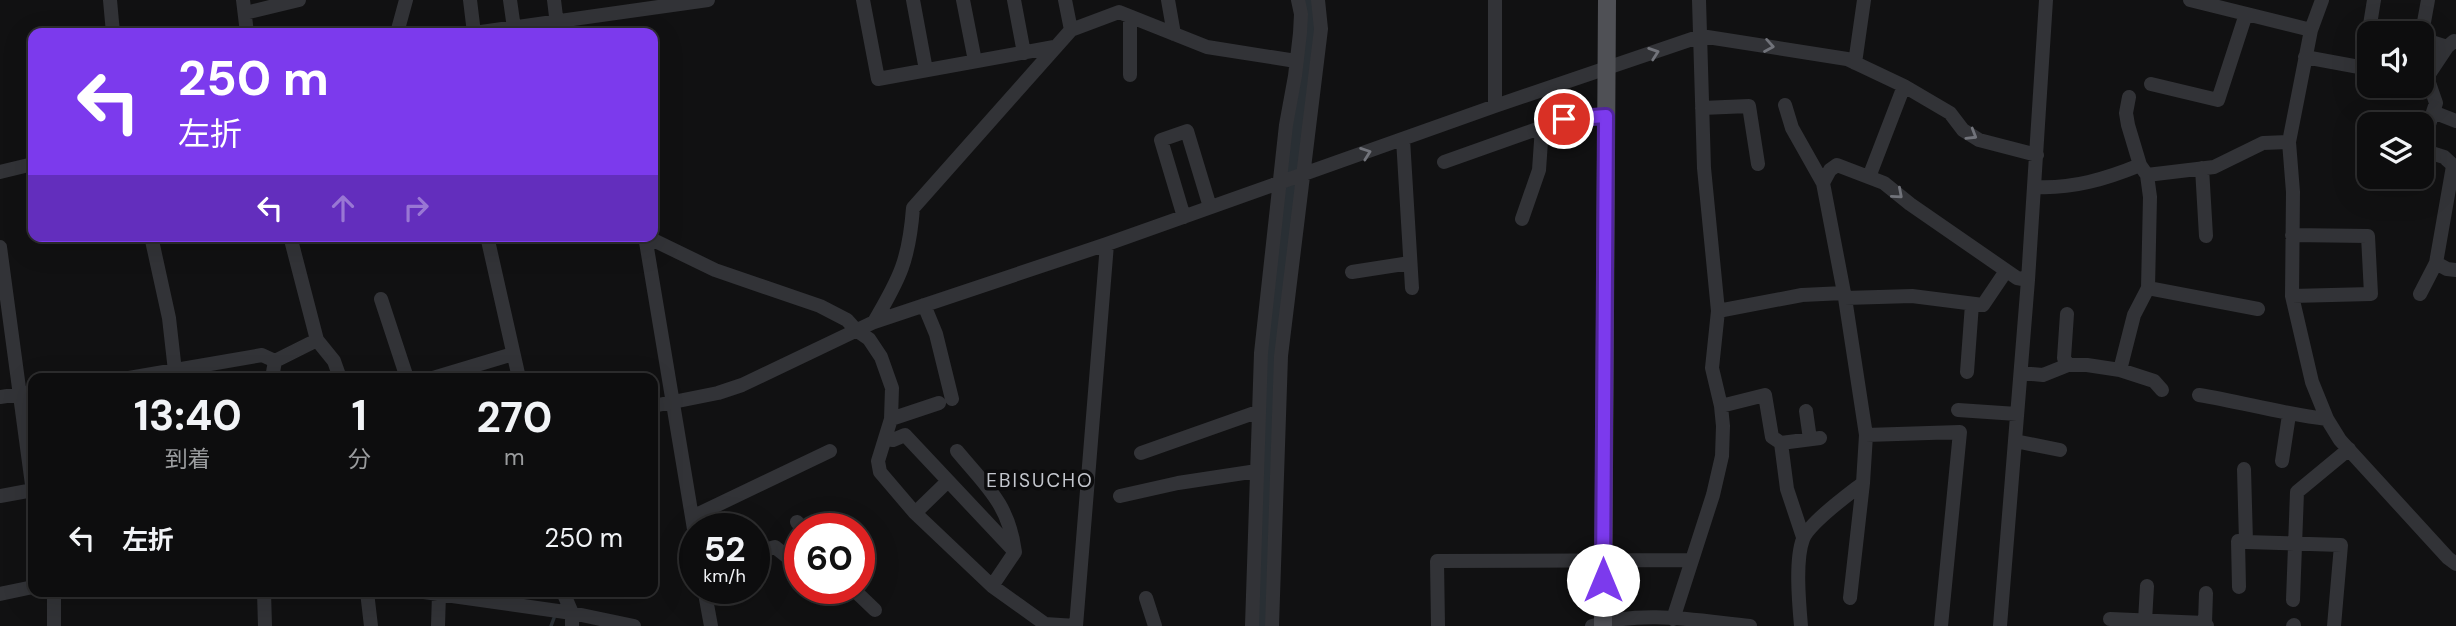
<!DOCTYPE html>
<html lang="ja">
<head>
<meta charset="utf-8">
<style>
  body { margin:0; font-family:"DM Sans","Noto Sans JP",sans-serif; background:#161617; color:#f1f3f6; height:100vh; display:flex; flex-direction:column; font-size:26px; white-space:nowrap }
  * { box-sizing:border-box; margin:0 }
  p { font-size:23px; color:#9a9c9e }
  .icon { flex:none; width:38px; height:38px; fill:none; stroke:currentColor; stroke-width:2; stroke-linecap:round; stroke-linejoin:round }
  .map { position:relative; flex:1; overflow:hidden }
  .side { position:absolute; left:28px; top:373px; width:630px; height:224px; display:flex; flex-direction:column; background:#0d0d0e; border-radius:14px; box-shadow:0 7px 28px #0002,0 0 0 2px #2d2d2e }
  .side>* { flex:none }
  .top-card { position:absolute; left:28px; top:28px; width:630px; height:214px; border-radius:14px; box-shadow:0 7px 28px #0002,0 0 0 2px #2d2d2e; background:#7c3aed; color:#fff; overflow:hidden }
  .fabs { position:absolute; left:2357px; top:21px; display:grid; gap:14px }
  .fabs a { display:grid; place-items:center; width:77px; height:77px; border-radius:14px; background:#0d0d0e; box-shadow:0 7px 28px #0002,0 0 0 2px #2d2d2e; font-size:35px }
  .speed { position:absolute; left:679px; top:513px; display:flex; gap:14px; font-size:35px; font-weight:700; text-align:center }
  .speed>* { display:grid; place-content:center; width:91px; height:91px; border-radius:50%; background:#0d0d0e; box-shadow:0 7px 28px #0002,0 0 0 2px #2d2d2e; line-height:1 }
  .speed small { font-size:18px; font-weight:400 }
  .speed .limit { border:10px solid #d22; background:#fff; color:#111 }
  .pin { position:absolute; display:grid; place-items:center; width:60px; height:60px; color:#fff; margin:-30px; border:4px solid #fff; border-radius:50%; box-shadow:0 2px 7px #0007 }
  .me { position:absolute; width:77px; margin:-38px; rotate:0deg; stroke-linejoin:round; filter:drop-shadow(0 0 5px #0008) }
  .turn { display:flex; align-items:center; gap:24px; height:147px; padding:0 35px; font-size:32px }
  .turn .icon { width:91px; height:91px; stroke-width:2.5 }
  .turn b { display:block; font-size:49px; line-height:60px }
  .lanes { display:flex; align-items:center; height:66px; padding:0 35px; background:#0003; justify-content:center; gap:35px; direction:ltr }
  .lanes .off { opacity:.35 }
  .eta { display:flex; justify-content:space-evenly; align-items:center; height:119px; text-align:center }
  .eta b { font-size:42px; font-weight:700; line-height:49px }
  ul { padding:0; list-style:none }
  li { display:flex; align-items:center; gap:21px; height:91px; padding:0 35px }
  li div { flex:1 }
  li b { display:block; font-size:26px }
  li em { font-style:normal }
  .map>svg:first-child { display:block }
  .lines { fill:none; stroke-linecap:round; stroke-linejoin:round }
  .stream { stroke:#292f34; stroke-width:3.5 }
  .river { stroke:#292f34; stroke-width:23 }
  .minor { stroke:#323337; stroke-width:14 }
  .major { stroke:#4f5055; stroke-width:18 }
  .oneway { stroke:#71737a }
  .route-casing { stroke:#51269a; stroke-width:18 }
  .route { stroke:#7c3aed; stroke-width:12 }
  .labels { text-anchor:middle; stroke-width:7; stroke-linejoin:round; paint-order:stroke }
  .neighbourhood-label { font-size:19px; letter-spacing:2px; fill:#c4c7ce; stroke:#0c0c0d }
</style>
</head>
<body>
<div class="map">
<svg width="2456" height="626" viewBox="0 0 2456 626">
  <rect width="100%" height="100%" fill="#111112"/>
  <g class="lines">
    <path class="stream" d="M551,626l3,-8"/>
    <path class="river" d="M1261,626c5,-131 8,-263 21,-393 8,-78 27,-155 27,-233"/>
    <path class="minor" d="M110,0l3,33
      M243,0l4,33
      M470,0l4,33 234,-33
      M510,0l4,28
      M554,0l4,33
      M863,0l15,79 176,-32
      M913,0l13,70
      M963,0l12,61
      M1014,0l10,53
      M1065,0l6,30
      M1168,0l6,34
      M1495,0v106
      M2190,0l121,30
      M2322,0l-11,30 -22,112 4,50 -1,104 20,86 15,37 13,21 108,118 8,6
      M245,13l54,-13
      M397,33l9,-33
      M2422,33l6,-33
      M2422,39l25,8
      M2305,57l65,12
      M1855,63l9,-63
      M2363,68l11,-68
      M1130,75v-58
      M2422,77h5l20,-30 7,-6 2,1
      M2151,84l67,16 28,-86
      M1785,105l7,23 31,55 22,115 21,137 -3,48c-14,11 -54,40 -60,56 -8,21 -4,64 -2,87
      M1702,108l47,-2 9,58
      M2433,112l23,9
      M1403,139l9,149
      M2422,146l14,-43 -9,-26
      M2422,150l22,7 12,11
      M1444,162l121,-43 41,-3
      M2202,168l4,68
      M0,172l33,-8
      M2147,175l67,-8 49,-24 26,-1
      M1869,177l35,-91
      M1823,183l7,-13 7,-5 47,18 26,21 107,74 11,2
      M2035,187c37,2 71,-8 105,-22
      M1184,217l-23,-77 26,-9 23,76
      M1522,219l17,-49 3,-43
      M151,236l18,82 6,53
      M290,236l27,104 17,21 6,17
      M487,236l32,142
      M645,236l70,34 105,36 27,14 9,10 13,9 12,18 11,31 -1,31 -13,42 2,11 35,41 77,73 53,38 31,2 31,-382
      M645,236l50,299
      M0,247l33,245
      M2436,263l11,6 9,1
      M1352,272l58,-9
      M2148,288l110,21
      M2420,294l16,-31 17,-97
      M2292,296l79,-2 -3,-58 -76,-1
      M1845,298l67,-2 71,9 23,-34
      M381,299l26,79
      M924,305l12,29 16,65
      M1718,311l84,-16 42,-2
      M2067,314l-3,44 4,7
      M874,322c26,-44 35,-62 39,-114l158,-178 48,-18 88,35 89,14
      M275,361l42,-21
      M2120,370l14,-55 14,-27 2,-91 -3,-22 -7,-10 -12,-40 -2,-12 3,-16
      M1967,372l5,-68
      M2021,373l22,2 25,-10h19l33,5 34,11 8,9
      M129,378l133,-23 13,6
      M272,378l3,-17
      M433,378l80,-24
      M2199,395c43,7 84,19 128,24
      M0,397l33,-5
      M653,406l65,-13 24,-8 132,-63 233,-78 388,-138 206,-70 146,23 57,27 46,27 13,17 16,10 58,15
      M1721,406l44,-11 7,42 9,6 39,-5
      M1958,410l59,4
      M1806,411l4,28
      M891,419l48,-16
      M1866,435l94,-3 -19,194
      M885,439l8,1 12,-5 110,117
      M2015,441l45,9
      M1781,443l6,46 16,48
      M957,451c29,35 52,53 58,101l-23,34
      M1141,453l116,-41
      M2282,461l7,-46
      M2244,469l2,73 95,3 -7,81
      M0,496l33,-6
      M1120,496l58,-13 79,-12
      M915,513l33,-32
      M692,517l138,-66
      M797,522l5,6
      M754,553l21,-6 15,12 10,-3
      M2239,587l-1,-46 8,1
      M704,588l7,38
      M852,588l23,22
      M54,592v34
      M264,592l1,34
      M367,592l4,34
      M424,592l148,21 62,13
      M563,592l9,21v13
      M0,594l33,-7
      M1146,598l9,28
      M1850,598l13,-115
      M2293,600l4,-108 52,-43
      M1673,619l40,-124 9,-39 1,-30 -2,-20 -9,-38 6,-57 -14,-143 -5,-168
      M2110,619l95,4 2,3
      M2145,621l2,-35
      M2205,623l1,-30
      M438,626l1,-32
      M1252,626l9,-273 25,-228 9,-49 5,-43 1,-19 -3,-14
      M1272,626l9,-270 40,-327 -3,-29
      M1438,626l-1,-65 255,-1
      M1592,626c49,-17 108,-5 158,0
      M2000,626l28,-346 18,-280
      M2293,626l1,-1"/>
    <path class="major" d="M1603,626l4,-626"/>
  </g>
  <defs><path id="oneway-chevron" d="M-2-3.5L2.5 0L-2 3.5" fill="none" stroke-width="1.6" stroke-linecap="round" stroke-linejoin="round" transform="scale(1.75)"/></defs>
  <g class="oneway">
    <use href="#oneway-chevron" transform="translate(1769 46) rotate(10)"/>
    <use href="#oneway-chevron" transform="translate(1654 53) rotate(-19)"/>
    <use href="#oneway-chevron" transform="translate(1972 135) rotate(31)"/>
    <use href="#oneway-chevron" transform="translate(1366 153) rotate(-20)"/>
    <use href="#oneway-chevron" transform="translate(1898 194) rotate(41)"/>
  </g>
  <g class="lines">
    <g class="route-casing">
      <path id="route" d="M1564,119l42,-3 -3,464"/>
    </g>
    <use href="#route" class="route"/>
  </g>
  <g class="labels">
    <g class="neighbourhood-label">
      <text x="1040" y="487">EBISUCHO</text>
    </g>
  </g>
</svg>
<div class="fabs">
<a><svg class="icon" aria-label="sound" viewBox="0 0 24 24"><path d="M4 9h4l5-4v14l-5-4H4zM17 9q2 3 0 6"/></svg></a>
<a><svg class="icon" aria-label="layers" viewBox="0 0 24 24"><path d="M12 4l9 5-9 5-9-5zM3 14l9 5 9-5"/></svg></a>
</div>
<div class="speed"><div>52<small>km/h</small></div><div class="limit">60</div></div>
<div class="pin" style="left:1564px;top:119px;background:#d93025"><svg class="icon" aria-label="arrive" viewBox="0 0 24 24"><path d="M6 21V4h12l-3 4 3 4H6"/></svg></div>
<svg class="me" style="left:1603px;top:580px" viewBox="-20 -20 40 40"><circle r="19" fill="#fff"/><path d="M0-13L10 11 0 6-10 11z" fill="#7c3aed"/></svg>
<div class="top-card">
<div class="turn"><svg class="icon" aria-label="left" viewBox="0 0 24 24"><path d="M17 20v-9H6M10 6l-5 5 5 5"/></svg><div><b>250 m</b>左折</div></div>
<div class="lanes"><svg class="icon" aria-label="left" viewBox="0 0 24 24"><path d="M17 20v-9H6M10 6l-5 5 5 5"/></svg><svg class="icon off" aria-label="ahead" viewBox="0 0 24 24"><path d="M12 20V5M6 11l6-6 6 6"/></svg><svg class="icon off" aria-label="right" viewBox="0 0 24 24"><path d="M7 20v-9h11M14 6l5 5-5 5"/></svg></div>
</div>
<section class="side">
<div class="eta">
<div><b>13:40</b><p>到着</p></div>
<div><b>1</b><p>分</p></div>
<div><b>270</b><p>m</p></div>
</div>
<ul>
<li><svg class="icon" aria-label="left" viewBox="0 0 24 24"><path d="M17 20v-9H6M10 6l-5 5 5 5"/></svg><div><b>左折</b></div><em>250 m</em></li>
</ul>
</section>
</div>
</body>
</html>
